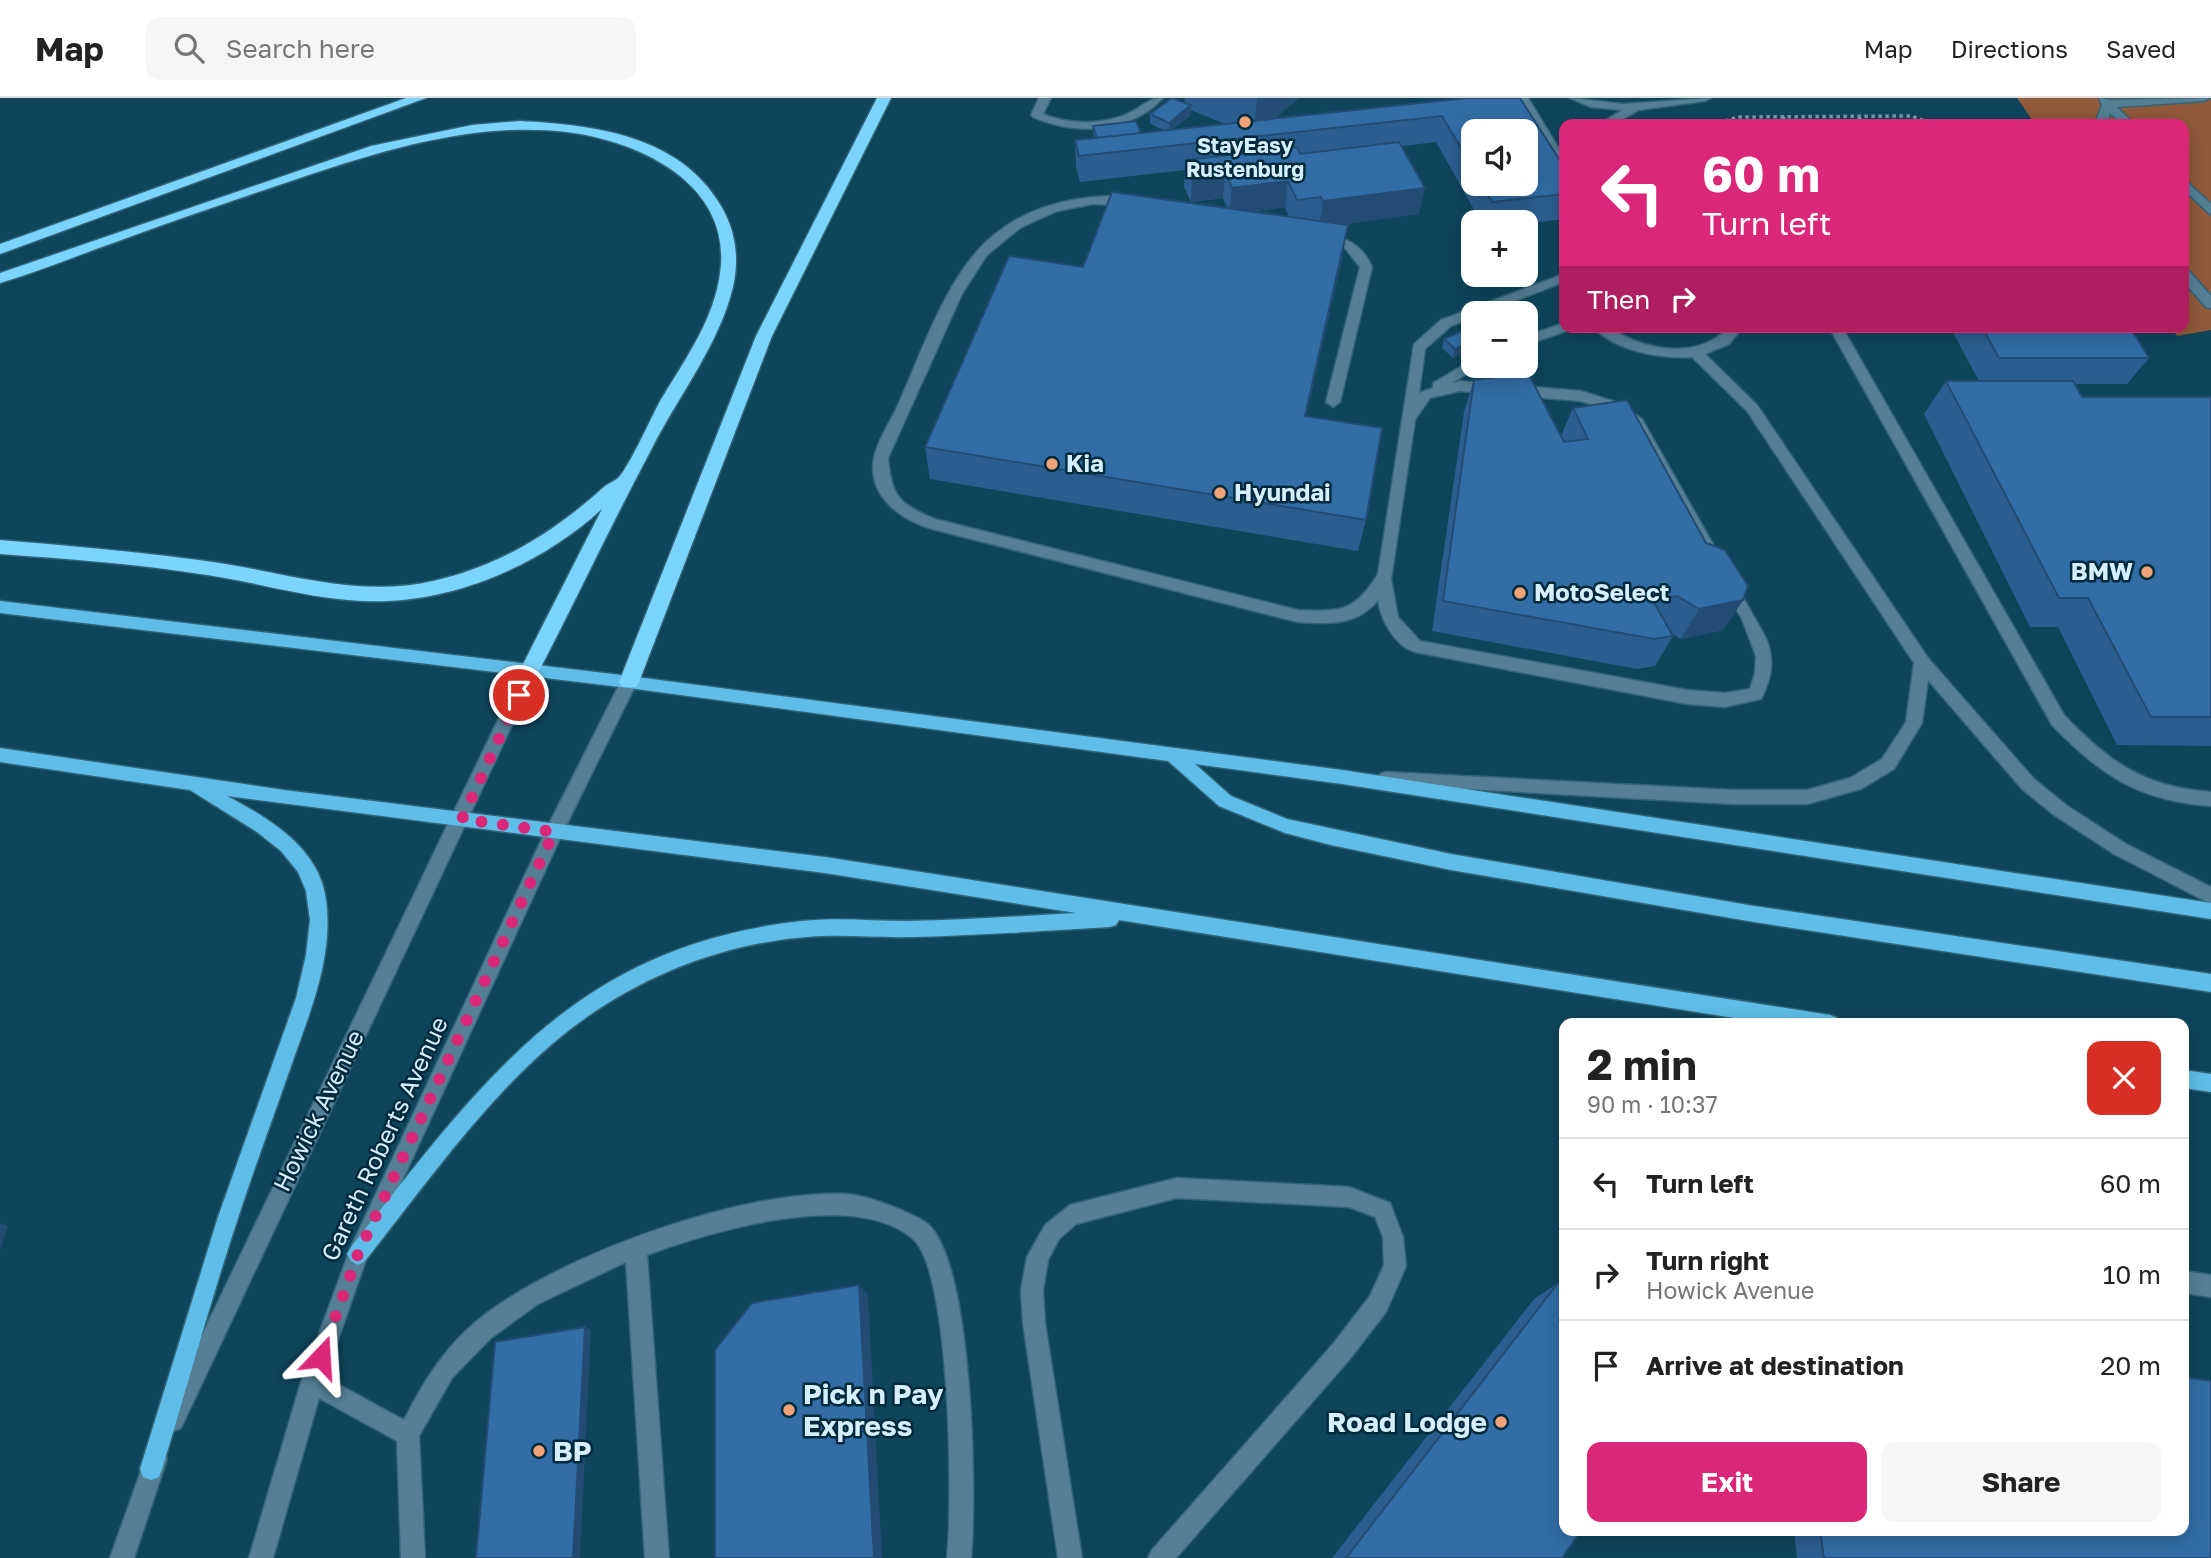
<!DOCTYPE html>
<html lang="en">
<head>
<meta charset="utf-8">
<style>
  body { margin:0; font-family:"Golos Text",sans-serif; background:#f6f6f6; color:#222; height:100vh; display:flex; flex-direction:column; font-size:26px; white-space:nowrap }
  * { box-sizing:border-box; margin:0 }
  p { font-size:23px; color:#767676 }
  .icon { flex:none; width:38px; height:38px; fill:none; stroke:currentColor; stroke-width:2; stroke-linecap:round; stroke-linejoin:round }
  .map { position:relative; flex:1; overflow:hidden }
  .drawer { position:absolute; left:1559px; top:920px; width:630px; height:518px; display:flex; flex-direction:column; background:#fff; border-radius:14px; box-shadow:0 4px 18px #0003 }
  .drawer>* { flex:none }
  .guide { position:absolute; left:1559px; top:21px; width:630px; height:214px; border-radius:14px; box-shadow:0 4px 18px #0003; background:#db2777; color:#fff; overflow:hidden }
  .tools { position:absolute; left:1461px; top:21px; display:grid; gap:14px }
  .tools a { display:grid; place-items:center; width:77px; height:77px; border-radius:14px; background:#fff; box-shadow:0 4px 18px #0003; font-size:35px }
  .pin { position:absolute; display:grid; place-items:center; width:60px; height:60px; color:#fff; margin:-30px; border:4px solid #fff; border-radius:50%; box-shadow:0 2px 7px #0007 }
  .me { position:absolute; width:77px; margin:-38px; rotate:20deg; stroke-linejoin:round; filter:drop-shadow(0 0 5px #0008) }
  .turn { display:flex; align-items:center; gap:24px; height:147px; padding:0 28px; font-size:32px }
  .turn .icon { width:91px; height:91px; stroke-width:2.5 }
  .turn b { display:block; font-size:49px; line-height:60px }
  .then { display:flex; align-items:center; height:66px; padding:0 28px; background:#0003; gap:14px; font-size:26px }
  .round { display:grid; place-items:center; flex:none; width:74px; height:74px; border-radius:14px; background:#f6f6f6 }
  .overview { display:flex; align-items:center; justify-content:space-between; height:119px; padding:0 28px }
  h1 { font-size:42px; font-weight:700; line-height:52px }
  .cta { display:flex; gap:14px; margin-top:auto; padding:14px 28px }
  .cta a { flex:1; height:80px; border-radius:14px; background:#db2777; color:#fff; font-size:28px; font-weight:700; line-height:80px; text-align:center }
  .cta a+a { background:#f6f6f6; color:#222 }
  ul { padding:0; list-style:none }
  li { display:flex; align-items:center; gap:21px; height:91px; padding:0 28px; border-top:2px solid #e0e0e0 }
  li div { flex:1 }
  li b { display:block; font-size:26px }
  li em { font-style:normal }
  header { display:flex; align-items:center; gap:42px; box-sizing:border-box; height:98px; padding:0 35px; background:#fff; border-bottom:2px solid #e0e0e0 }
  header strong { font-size:33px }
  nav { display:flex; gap:38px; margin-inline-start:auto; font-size:24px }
  .search { width:490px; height:63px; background:#f6f6f6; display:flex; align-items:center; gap:18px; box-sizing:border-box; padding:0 24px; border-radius:14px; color:#767676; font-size:26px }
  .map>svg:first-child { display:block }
  .green { fill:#915a3b }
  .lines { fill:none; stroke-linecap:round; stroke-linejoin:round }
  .minor-casing { stroke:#326478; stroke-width:3 }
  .major-casing { stroke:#326478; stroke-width:3 }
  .highway-casing { stroke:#326478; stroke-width:3 }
  .path { stroke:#769eaf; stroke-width:3.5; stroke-dasharray:3.5 3.5; stroke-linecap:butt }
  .minor { fill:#547f95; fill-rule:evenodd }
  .major { fill:#5ebee9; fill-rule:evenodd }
  .highway { fill:#7bd4fe; fill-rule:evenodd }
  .wall { fill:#2b5e8f; fill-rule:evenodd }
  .shaded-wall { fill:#234c74 }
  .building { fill:#326da6; stroke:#234c74; stroke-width:2 }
  .route { stroke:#db2777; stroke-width:12; stroke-dasharray:0 21.6 }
  .poi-dot { fill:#efa377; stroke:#002a3b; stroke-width:2.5 }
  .labels { text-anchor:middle; stroke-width:5; stroke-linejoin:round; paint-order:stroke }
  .far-poi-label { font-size:21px; font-weight:bold; fill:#d5effc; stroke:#002a3b }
  .poi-label { font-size:24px; font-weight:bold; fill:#d5effc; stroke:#002a3b; text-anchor:start }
  .street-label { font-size:24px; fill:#d5effc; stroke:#002a3b }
  .near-poi-label { font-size:28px; font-weight:bold; fill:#d5effc; stroke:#002a3b; text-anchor:start }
</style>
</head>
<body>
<header>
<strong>Map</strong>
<div class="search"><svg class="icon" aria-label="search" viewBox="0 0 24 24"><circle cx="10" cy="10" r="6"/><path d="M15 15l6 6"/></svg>Search here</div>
<nav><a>Map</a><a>Directions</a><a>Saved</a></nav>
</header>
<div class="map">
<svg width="2211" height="1460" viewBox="0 0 2211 1460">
  <rect width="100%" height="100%" fill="#0e455b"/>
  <path class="green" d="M2017,0h194v232l-34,6 -6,-9h13v-203h-149z"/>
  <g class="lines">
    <g class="minor-casing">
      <path id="minor" d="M1039,0h12l-8,16c26,11 61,11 86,-1 14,-6 18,-15 34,-15 -33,35 -88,38 -130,19l-2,-2z
        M1516,0h12l36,59v12l-6,-3z
        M1570,0l53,6 88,-6 -6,3 -66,9 -25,14h-14l22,-14 -31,-3z
        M2099,0l11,2 100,-2 -6,3 -87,6 17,17h-12l-12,-11 -3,11h-12l7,-19z
        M2184,81l27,25v11l-27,-25z
        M1113,98l21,2 6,4 -6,4 -41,-2 -36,7 -37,17 -33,27 -25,39 -74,164c3,38 12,47 47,61l363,91c42,2 57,2 80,-36l36,-230 27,-24 123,-46v8l-80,31h-10v4l-23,9 -26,23 -6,44 14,-5v-5l41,-24v7h5l-27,17 8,-2 121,10 38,12 23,16 124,219c9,23 6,39 -5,61l-36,8 -38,-3 -272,-52c-21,-7 -34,-32 -37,-52 -21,26 -50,24 -80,22l-366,-93c-31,-9 -65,-33 -58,-71 3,-17 17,-37 24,-53 25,-55 49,-132 96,-170 34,-28 76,-38 119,-39zM1460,293l120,10 29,8 23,16 110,194 14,37 -1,17 -5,16 -25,4 -38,-3 -267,-49 -22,-24 -7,-38 24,-159 15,-22z
        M1323,135c23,5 39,11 49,34l-32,135 -7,5 -7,-5 34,-135 -15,-19 -26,-8v-6z
        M2184,172l5,1 22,25v12l-5,-1 -22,-25z
        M1564,225v4h6l-1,3 -43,15v-9z
        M1593,229c18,0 24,6 40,13 33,13 71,14 96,-13h14l-14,17 -24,10 52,51 171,253 106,121 32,26 60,39 85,43v17l-97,-50 -60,-39 -32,-26 -94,-109 -6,43 -28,46 -33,20 -54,15h-74l-353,-20 -3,-5 3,-5 6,-2 347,18h74l43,-12 32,-19 24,-37 8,-59 -167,-252 -55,-54c-31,2 -77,-6 -99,-30z
        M1829,229h13l222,388c46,48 80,72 147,77v14c-71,-5 -110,-30 -159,-81z
        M530,566l8,6 -357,758 -8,3 -8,-3 -3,-8 3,-8 357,-742z
        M629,578l8,6 -75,152 -195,423 -42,120 79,43c22,-43 44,-78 83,-107 82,-61 256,-123 358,-119 19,1 39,9 56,16 9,4 21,9 28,15 44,44 48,270 42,333h-24c6,-54 4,-285 -34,-319 -57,-51 -202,-8 -266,16l22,303h-24l-19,-296 -88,42 -47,34 -39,40 -33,58 6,122h-24l-4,-117 -78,-43 -46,160h-24l52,-176 50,-135 194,-415 78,-155z
        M1177,1080l172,9 41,16 13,34 3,29 -20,46 -37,48 -173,198h-28l4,-8 181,-206 37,-48 14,-31 -1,-28 -8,-20 -26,-10 -172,-9 -101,26 -17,15 -11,21 -5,30 2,33 37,235h-24l-35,-235 -2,-33 6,-33 18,-32 25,-20z
        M2184,1173l27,4v22l-27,-4z
        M156,1350l8,3 3,8 -33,99h-24l38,-107z"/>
    </g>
    <g class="major-casing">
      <path id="major" d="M0,503l629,75 713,94 869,133v16l-869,-135 -147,-20 36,32 56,23 164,35 303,52 457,68v18l-457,-70 -303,-52 -120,-25 -46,-12 -66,-27 -51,-45 -539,-73 -629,-75z
        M0,650l284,42 541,67 1005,158 7,3 2,6h-67l-653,-104 -3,5 -6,2c-65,4 -131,8 -196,10 -36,1 -71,-3 -107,0 -93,7 -184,46 -255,107 -72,62 -128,143 -187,217l-7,4 -7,-4 -4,-7 4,-7c131,-165 223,-301 451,-326 35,-4 70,0 105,0 57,-1 113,-5 169,-8l-251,-40 -598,-77c40,21 89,50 98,98 11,60 -16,120 -35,175 -17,49 -35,97 -51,146 -28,84 -51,169 -77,254l-3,8 -8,3 -8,-3 -3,-8 78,-252 78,-219 10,-43 4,-35 -4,-29 -8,-19 -17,-21 -24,-19 -67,-42 -190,-28z
        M2184,972l27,4v18l-27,-4z"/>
    </g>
    <g class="highway-casing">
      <path id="highway" d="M406,0h20l-426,156v-10z
        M877,0h14l-119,238 -133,346 -3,5h-14l-3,-5 137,-346z
        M520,23c74,4 160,14 201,85 17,29 19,60 9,92 -16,53 -53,101 -78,150 -40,75 -76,152 -115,227h-14l-3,-5 82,-161c-67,61 -163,100 -254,91 -47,-4 -94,-18 -141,-25 -69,-11 -138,-16 -207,-21v-14c71,6 143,12 213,22 74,11 146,36 220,19 67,-15 121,-49 171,-94 4,-4 10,-5 14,-9 10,-9 33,-60 41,-75 23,-39 52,-78 60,-123 18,-93 -75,-138 -152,-148 -94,-11 -187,19 -276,49 -59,20 -119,40 -178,62 -37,13 -75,29 -113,40v-10l371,-127 101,-21z"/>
    </g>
    <path class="path" d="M1783,19l3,7
      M1859,19l3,7
      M1725,23l13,-4 174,-1 20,8"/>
    <use href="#minor" class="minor"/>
    <use href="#major" class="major"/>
    <use href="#highway" class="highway"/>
  </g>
  <path class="wall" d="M1185,0h114l-25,21 193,-21 97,69v52l-38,5v-2h-45l-45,-80 -34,4 17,68 -76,10 -1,34 -36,158 60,104 -8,31 -428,-72 -5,-32 158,-180 144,-59 -4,-10 -32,4 -7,-15 1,-17 -105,12 -4,-15 -1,-27 19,-2 -1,-12 48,7 25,-2 -16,-7v-10l34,-11zM1191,12l34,14 -54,6 20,-15zM1474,33l52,53h-52zM1285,109l4,10 -39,-5z
    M1950,229h180l19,31 -22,26h-52l7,13h129v349l-94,-1 -59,-118h-28l-106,-213 22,-33h33z
    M1474,238l-21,22 -11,-10 2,-9z
    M1474,282l87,56 12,-28 133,135 37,57 -20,30 -42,9 -10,-6 2,3 -18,30 -18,3 -205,-38 32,-219z
    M1558,1185l4,275h-230l202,-259z
    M1794,1433h390l27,27h-414z"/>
  <path class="shaded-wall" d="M1257,0h42l-46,38z
    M1191,7v10l-22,17v-9z
    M1225,74l-2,26 -32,4 1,-26z
    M1288,83l-3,26 -56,7 3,-26z
    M1425,90l-6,26 -100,14 4,-27z
    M1348,127l-6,33 -43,190 6,-32z
    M1474,243v7l-21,10 2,-9z
    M1743,502l-20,30 -42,9 18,-30z
    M0,1125l8,3 -8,24z
    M859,1187l9,10 14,263h-8z
    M585,1229l6,3 -11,228h-7z"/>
  <path class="building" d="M1172,0l19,7 -22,18 -19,-9z
    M1467,0h53l44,69v27l-72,8 -11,-18h45v-53h-52v39l-32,-54 -363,40 -4,-16z
    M1136,23l5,12 -44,5 -4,-12z
    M1399,44l26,46 -102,13 -2,-4 -24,3 -9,-19 -56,7 -7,-16 -33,4 -6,-16 111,-13 3,7z
    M1112,94l236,33 -43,191 77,12 -16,92 -441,-73 84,-191 74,11z
    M1982,229h148l19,31h-150z
    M1466,231l8,7v5l-19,8 -11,-10z
    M1528,275l36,69 24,-3 -15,-31 54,-8 79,143 19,7 23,36 -5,14 -44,9 -22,-13 -25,3 21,37 -19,3 -211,-38 31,-221z
    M1946,283h127l9,16h129v320h-60l-63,-119h-29z
    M1558,1185l6,6v242h17l-19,27h-216z
    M859,1187l15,273h-159v-208l37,-47z
    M585,1229l-12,231h-97l19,-216z
    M2184,1279l27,4v177h-387l-4,-27h364z"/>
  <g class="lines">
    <path class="route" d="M321,1259l37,-103 196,-422 -92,-13 57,-124"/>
  </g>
  <g class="poi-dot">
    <circle cx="1245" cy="24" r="7"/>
    <circle cx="1052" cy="366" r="7"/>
    <circle cx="1220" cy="395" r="7"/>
    <circle cx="2147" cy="474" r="7"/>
    <circle cx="1520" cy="495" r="7"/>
    <circle cx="789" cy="1312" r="7"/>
    <circle cx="1501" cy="1324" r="7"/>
    <circle cx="539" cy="1353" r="7"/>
  </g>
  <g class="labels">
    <g class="far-poi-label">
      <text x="1245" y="55">StayEasy<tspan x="1245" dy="24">Rustenburg</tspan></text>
    </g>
    <g class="poi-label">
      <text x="1066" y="374">Kia</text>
      <text x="1234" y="403">Hyundai</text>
      <text x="2133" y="482" text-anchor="end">BMW</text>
      <text x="1534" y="503">MotoSelect</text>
    </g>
    <g class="street-label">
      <text transform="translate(319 1013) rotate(-64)" y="8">Howick Avenue</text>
      <text transform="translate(385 1041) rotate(-65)" y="8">Gareth Roberts Avenue</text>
    </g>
    <g class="near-poi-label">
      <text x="803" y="1306">Pick n Pay<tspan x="803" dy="32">Express</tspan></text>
      <text x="1487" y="1334" text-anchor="end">Road Lodge</text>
      <text x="553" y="1363">BP</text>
    </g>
  </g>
</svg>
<div class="tools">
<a><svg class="icon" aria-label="sound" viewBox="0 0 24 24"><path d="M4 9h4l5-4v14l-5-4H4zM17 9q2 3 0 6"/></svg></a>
<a>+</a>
<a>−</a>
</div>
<div class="pin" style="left:519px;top:597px;background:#d93025"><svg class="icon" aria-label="arrive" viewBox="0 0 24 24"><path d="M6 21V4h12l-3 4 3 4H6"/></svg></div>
<svg class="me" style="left:321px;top:1259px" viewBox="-20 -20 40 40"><path d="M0-17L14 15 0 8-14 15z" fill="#db2777" stroke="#fff" stroke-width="4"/></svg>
<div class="guide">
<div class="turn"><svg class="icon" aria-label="left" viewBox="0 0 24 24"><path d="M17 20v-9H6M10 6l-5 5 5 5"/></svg><div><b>60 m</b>Turn left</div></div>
<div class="then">Then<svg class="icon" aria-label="right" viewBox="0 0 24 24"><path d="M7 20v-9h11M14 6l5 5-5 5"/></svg></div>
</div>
<section class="drawer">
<div class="overview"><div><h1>2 min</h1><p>90 m · 10:37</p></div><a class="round" style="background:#d93025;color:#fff"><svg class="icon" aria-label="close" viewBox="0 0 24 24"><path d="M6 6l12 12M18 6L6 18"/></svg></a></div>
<ul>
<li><svg class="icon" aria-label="left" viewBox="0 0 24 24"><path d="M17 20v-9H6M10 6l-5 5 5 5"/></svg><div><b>Turn left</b></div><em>60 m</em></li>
<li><svg class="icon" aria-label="right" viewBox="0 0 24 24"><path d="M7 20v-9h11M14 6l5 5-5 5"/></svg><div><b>Turn right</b><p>Howick Avenue</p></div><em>10 m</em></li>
<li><svg class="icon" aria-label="arrive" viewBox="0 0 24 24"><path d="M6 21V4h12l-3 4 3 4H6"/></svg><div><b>Arrive at destination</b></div><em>20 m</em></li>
</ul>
<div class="cta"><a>Exit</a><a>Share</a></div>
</section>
</div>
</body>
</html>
